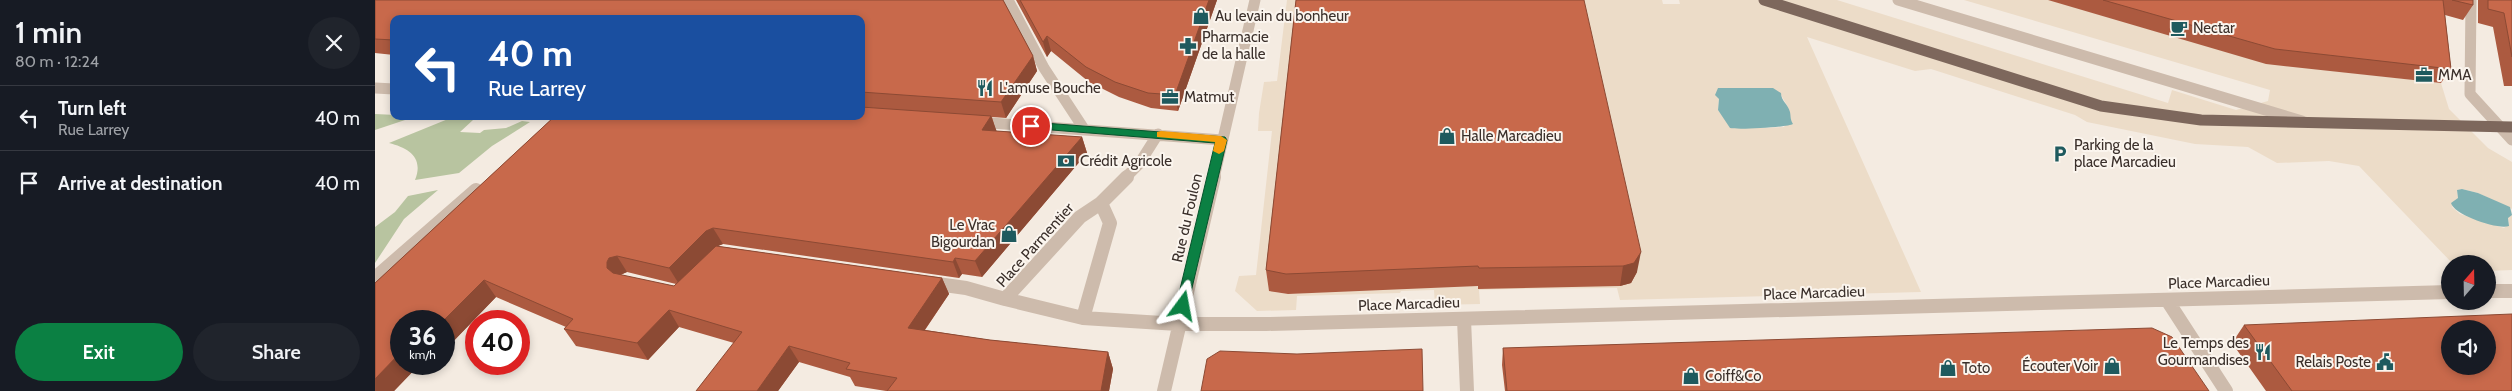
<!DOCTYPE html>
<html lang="en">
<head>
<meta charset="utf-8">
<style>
  body { margin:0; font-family:Cabin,sans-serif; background:#20242c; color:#f1f3f6; height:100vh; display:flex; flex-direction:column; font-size:19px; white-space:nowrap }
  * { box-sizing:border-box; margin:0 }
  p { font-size:16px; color:#9ea1a6 }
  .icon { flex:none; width:28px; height:28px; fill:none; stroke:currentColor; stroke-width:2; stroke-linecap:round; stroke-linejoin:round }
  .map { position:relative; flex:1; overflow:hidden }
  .details { display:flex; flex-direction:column; background:#171b24; width:375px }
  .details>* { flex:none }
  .guide { position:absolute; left:15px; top:15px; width:475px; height:105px; border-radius:10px; box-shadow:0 2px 8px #0003; background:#1a4fa0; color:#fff; overflow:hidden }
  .needle { width:32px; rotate:20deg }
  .buttons { position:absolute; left:2066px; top:255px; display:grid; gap:10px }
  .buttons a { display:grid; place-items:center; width:55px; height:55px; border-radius:50%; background:#171b24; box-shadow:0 2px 8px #0003; font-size:25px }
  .speed { position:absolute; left:15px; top:310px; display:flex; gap:10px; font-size:25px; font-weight:700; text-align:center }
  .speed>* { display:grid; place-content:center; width:65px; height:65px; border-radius:50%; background:#171b24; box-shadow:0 2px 8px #0003; line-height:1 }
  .speed small { font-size:12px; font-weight:400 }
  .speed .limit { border:8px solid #d22; background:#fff; color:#111 }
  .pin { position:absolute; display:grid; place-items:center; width:42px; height:42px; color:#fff; margin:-21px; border:2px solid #fff; border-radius:50%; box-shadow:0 1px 5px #0007 }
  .me { position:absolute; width:55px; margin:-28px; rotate:13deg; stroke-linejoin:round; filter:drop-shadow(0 0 4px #0008) }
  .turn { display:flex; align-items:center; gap:18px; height:105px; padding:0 15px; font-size:22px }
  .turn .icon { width:65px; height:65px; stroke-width:2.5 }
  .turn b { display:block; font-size:35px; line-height:42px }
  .round { display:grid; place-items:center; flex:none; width:52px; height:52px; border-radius:26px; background:#20242c }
  .head { display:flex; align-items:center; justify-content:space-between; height:85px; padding:0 15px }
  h1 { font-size:30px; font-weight:600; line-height:38px }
  .primary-button { display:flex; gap:10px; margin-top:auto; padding:10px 15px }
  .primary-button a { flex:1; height:58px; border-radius:30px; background:#0b8043; color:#fff; font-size:20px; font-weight:600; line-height:58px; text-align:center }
  .primary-button a+a { background:#20242c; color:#f1f3f6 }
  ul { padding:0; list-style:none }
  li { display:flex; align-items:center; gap:15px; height:65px; padding:0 15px; border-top:1px solid #363941 }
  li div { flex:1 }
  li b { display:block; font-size:19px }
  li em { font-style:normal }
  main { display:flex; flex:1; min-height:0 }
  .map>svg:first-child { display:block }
  .green { fill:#b8c4a0 }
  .plaza { fill:#ecdcc8; fill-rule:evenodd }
  .water { fill:#7fb0b2 }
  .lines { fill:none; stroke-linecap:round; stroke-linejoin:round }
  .minor-far1 { stroke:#cdbbac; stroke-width:11 }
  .minor { stroke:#cdbbac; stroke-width:14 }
  .major { stroke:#7d675c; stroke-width:11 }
  .wall { fill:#ac5a40; fill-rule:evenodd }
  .shaded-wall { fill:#8c4a34 }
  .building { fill:#c8694b; stroke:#8c4a34; fill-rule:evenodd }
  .route { fill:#0b8043; stroke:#07532c }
  .slow { fill:#f59e0b }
  .labels { text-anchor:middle; stroke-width:4; stroke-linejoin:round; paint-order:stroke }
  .poi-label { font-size:15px; fill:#3b302b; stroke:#fbf5ee; text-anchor:start }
  .street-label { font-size:15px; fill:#3b302b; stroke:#fbf5ee }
</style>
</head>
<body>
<main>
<section class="details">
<div class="head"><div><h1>1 min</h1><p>80 m · 12:24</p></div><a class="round"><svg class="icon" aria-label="close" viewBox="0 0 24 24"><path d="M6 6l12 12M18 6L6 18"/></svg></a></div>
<ul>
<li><svg class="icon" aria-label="left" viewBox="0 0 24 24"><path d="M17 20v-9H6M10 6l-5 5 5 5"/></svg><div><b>Turn left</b><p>Rue Larrey</p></div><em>40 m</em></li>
<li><svg class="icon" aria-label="arrive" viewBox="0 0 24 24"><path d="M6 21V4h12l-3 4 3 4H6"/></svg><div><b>Arrive at destination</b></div><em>40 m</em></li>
</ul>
<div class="primary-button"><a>Exit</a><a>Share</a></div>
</section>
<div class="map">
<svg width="2137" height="391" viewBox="0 0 2137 391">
  <rect width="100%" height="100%" fill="#f4ebe1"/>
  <path class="green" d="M0,114l42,2 -42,14z
    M78,117l20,3 -13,12 20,1 4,-3 22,-2 16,-7 8,1 -38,24 -33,27 -44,7c9,-22 -6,-32 -26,-37z
    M63,190l-34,29 -29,44v-36l20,-15 13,-16z"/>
  <path class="plaza" d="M912,0h13l-30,282 4,10 14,2 189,-10 1,4 100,-288h84l1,4h17l-1,-4h158l331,103 4,-13 64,20 32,-9 2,-11 -306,-90h86l215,63 176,20 8,26 39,39 24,14v47l-34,-16 -16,-4 -5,1 1,8 -6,9 8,7 44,14 5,-4 -1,-7 4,-2v55l-24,1 -1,-7h-34l-94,-98 -30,-5 -52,2 -29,-16 -53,-3 -108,-22 -12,-7 -144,-46 -16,2 -108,-34 114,255 -301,8 -3,-12 -107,1 -31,1 1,14 -45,1 -1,-15 -33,1 -1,2 -103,3 -1,14 -39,1 -22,-20 4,-15 17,-1 16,-144h-14l1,-18 5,-31 13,-1zM1349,88h44l13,7 7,12 1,12 -5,8 -22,1 -36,-8 -8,-10 1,-11z"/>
  <path class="water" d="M1343,88h55l8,5c0,8 7,11 9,19 1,5 0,7 3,12 -4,3 -55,6 -63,4l-12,-18 1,-11 -4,-4z
    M2087,189l16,4 32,14 2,8 -4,3 1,8c-11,4 -55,-11 -58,-23l7,-5 -1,-8z"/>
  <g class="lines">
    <path class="minor-far1" d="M633,0l36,68 40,61
      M1523,0l404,121
      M2096,0l-1,94 42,46
      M0,88l19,1
      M602,122l245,18
      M750,178l14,-14 19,-30
      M839,178l41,-178"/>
    <path class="minor" d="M752,177l-26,26 -21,14 -75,82 78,19 95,6h88l1184,-32
      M0,278l101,-88
      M555,283l36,5 39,11
      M2112,291h25
      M1792,300l59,91
      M708,318l27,-95 -9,-20
      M1089,319l3,72
      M789,391l50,-214"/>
    <path class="major" d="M1389,0l337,106 100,14 311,7"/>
  </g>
  <path class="wall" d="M0,0h628l30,56 4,15 -31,47 -14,-1 4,14 86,6 5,16 -105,124 -20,-3 -3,4 -236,-34 -6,2 225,32 7,16 -24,36 65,10 118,12 5,17 -4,22h-223l-31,-5 -5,-9 -51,-15 -21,29h-82l38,-48 -55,-16 -31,33 -72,-14 -12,-17 2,-2 -70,-30 -52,54v-30h-43v43h19l-26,27h-19v-108l180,-167h306v-97h-467v36l-19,-2zM252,272l49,12 -2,2 -54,-11z
    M641,0h201l-39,111 -27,-3 -32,-11 -30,-15 -38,-31 -4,6z
    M921,0l341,272 -6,11 -11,3 -142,3v-3l-190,8 -19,-3 -3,-21z
    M1673,0h425v5l-10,15 -18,-5 6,54 -10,14 -175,-19z
    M2103,0h34v86h-8l-11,-59 -15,-4z
    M1869,325l268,66h-246l-34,-48z
    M1128,348l706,43h-704l-3,-26z"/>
  <path class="shaded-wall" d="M834,0h8l-39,111 -3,-16z
    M672,36l4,15 -4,6 -4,-15z
    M658,56l4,15 -31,47 -5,-16z
    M616,116l6,16 -15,-2z
    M707,137l5,16 -105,124 -7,-16z
    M338,228l10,16 -7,3 -37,37 -10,-16 37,-37z
    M1266,252l-4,20 -6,11 -11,3 3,-20z
    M242,256l10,16 -7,3 -2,4 -11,-11v-6l2,-4z
    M580,258l7,16 -3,4 -6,-16z
    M567,278l7,16 -34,50 -7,-16z
    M109,280l12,17 -52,54 -1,-30z
    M294,310l10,17 -31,33 -11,-17z
    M414,346l10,16 -21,29h-21z
    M26,352v12h19l-26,27h-19v-12z
    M733,352l5,17 -4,22h-8z"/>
  <path class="building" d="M0,0h628l30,56 -32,46 -140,-10v-73h-467v21l-19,-1z
    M645,0h189l-34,95 -27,-2 -33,-11 -29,-15 -39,-31 -4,6z
    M921,0h288l57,252 -7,11 -11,3 -144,2 -1,-2 -192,8 -20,-4z
    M1728,0h340l8,69 -176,-20z
    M2077,0h21v5z
    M2113,0h24v57l-8,-44 -16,-4z
    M486,107l130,9 -9,14 100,7 -107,124 -20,-3 -2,4 -240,-34 -7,3 -37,37 -52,-12 -8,2 -2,4v6l6,5 61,13 42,-40 226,32 -34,50 82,12 118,12 -7,39h-214l10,-13 -51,-9 4,-6 -61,-17 -32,45h-61l46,-59 -73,-22 -32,33 -73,-14 9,-10 -89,-39 -41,41h-42v31l-26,27v-96l180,-167h306z
    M2137,314v77h-220l-48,-66zM2075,329h37v37h-37z
    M1777,328l20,9 37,54h-702l-4,-43z
    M1047,349l1,42h-222l6,-32 13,-8 77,3z"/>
  <path class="route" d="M656,122l194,15 2,3 -40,169h-9l-2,-3 39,-163 -188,-15 -2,-2z"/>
  <path class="slow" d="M786,131l60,5 6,4 -3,11 -5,3 -6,-3 2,-9 -58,-5v-5z"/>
  <defs>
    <g id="shop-bare" transform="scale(1.35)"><path d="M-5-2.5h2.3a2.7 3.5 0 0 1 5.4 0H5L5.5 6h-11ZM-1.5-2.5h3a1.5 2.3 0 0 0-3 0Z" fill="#1f5a5e" stroke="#fbf5ee" stroke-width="2.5" paint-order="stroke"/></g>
    <g id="cafe-bare" transform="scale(1.35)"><path d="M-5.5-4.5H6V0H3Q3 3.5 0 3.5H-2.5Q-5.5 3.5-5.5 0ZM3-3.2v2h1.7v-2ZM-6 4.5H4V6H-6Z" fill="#1f5a5e" stroke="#fbf5ee" stroke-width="2.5" paint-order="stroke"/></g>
    <g id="pharmacy-bare" transform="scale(1.35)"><path d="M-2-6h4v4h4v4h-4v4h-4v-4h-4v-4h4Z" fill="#1f5a5e" stroke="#fbf5ee" stroke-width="2.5" paint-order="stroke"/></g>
    <g id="office-bare" transform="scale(1.35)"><path d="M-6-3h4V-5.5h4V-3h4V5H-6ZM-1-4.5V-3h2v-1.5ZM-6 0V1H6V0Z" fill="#1f5a5e" stroke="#fbf5ee" stroke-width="2.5" paint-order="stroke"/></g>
    <g id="restaurant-bare" transform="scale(1.35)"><path d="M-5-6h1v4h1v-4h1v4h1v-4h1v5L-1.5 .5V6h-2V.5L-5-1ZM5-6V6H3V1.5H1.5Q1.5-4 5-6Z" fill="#1f5a5e" stroke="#fbf5ee" stroke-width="2.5" paint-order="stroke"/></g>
    <g id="parking-bare" transform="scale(1.35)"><path d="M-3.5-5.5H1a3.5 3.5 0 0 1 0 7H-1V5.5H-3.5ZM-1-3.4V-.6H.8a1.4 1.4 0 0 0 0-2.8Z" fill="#1f5a5e" stroke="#fbf5ee" stroke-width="2.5" paint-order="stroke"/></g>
    <g id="bank-bare" transform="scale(1.35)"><path d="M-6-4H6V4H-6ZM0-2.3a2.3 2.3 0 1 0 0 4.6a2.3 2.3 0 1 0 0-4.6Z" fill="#1f5a5e" stroke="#fbf5ee" stroke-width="2.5" paint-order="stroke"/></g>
    <g id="civic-bare" transform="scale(1.35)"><path d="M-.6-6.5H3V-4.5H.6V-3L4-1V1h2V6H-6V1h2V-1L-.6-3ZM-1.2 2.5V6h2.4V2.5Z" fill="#1f5a5e" stroke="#fbf5ee" stroke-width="2.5" paint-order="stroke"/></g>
  </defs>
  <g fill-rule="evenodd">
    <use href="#shop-bare" x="826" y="16"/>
    <use href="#cafe-bare" x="1804" y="28"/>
    <use href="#pharmacy-bare" x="813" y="46"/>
    <use href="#office-bare" x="2049" y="75"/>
    <use href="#restaurant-bare" x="610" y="88"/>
    <use href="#office-bare" x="795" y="97"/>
    <use href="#shop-bare" x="1072" y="136"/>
    <use href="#parking-bare" x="1685" y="154"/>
    <use href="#bank-bare" x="691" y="161"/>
    <use href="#shop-bare" x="634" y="234"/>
    <use href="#restaurant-bare" x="1888" y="352"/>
    <use href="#civic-bare" x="2010" y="362"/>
    <use href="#shop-bare" x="1737" y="366"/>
    <use href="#shop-bare" x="1573" y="368"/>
    <use href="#shop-bare" x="1316" y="376"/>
  </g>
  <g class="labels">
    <g class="poi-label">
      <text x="840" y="21">Au levain du bonheur</text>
      <text x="1818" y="33">Nectar</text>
      <text x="827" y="42">Pharmacie<tspan x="827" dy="17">de la halle</tspan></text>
      <text x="2063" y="80">MMA</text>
      <text x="624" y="93">L'amuse Bouche</text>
      <text x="809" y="102">Matmut</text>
      <text x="1086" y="141">Halle Marcadieu</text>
      <text x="1699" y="150">Parking de la<tspan x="1699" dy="17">place Marcadieu</tspan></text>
      <text x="705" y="166">Crédit Agricole</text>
      <text x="620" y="230" text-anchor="end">Le Vrac<tspan x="620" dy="17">Bigourdan</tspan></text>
      <text x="1874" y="348" text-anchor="end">Le Temps des<tspan x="1874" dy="17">Gourmandises</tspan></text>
      <text x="1996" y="367" text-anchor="end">Relais Poste</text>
      <text x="1723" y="371" text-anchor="end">Écouter Voir</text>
      <text x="1587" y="373">Toto</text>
      <text x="1330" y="381">Coiff&amp;Co</text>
    </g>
    <g class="street-label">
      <text transform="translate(812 218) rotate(-77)" y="5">Rue du Foulon</text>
      <text transform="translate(660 245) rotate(-48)" y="5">Place Parmentier</text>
      <text transform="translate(1844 282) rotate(-2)" y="5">Place Marcadieu</text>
      <text transform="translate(1439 293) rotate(-2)" y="5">Place Marcadieu</text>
      <text transform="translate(1034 304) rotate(-2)" y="5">Place Marcadieu</text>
    </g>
  </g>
</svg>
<div class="buttons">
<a><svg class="needle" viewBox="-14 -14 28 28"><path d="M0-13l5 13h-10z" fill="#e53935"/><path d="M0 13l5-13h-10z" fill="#9ea1a6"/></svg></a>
<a><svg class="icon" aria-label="sound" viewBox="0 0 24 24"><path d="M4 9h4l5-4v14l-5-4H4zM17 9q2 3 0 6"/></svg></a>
</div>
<div class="speed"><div>36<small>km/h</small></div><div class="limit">40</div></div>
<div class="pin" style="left:656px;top:126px;background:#d93025"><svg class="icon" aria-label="arrive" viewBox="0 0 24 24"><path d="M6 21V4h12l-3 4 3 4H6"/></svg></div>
<svg class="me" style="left:808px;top:306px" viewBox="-20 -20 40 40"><path d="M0-17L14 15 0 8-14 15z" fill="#0b8043" stroke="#fff" stroke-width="4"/></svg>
<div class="guide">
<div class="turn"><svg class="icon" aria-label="left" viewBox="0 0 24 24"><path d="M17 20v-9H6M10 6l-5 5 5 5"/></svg><div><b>40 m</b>Rue Larrey</div></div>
</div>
</div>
</main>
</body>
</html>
